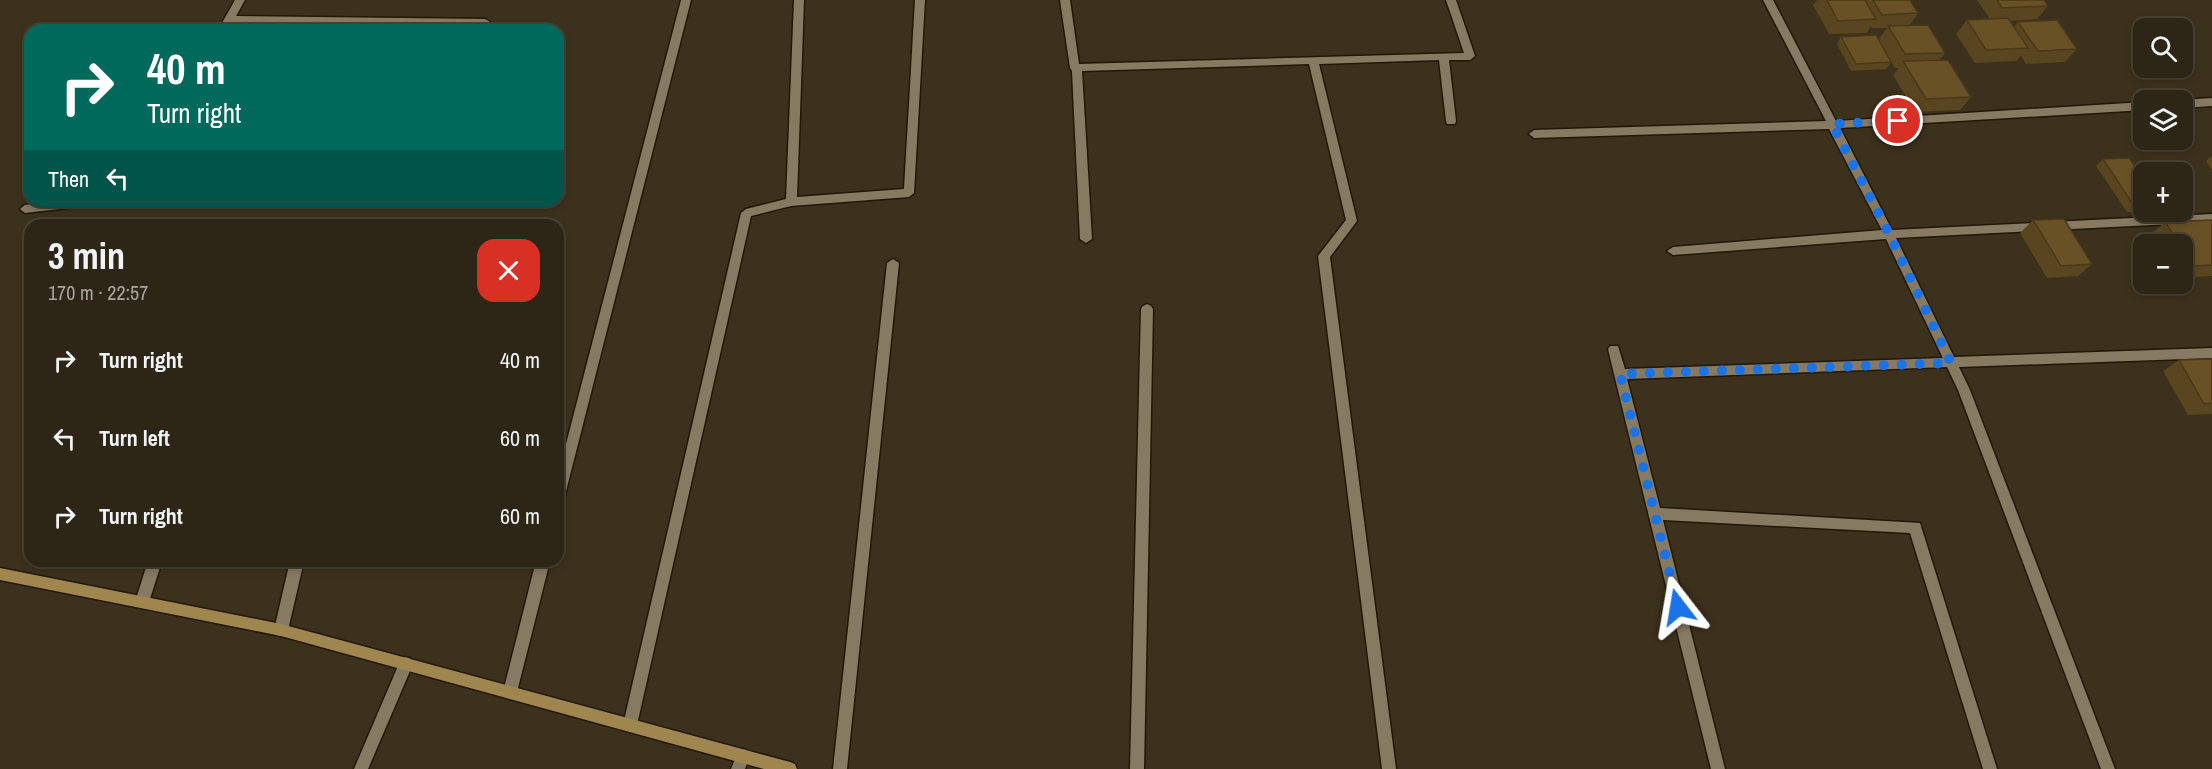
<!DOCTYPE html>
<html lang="en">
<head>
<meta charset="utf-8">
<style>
  body { margin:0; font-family:"Archivo Narrow",sans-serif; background:#352d1e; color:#f1f3f6; height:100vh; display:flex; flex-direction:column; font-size:22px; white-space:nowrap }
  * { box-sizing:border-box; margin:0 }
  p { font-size:20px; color:#a7a5a0 }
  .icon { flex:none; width:33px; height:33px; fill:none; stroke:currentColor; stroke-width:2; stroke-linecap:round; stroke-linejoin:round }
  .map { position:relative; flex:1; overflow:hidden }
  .drawer { position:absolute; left:24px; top:219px; width:540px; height:348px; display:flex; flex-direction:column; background:#2d2515; border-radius:18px; box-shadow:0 3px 9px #0003,0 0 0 2px #484234 }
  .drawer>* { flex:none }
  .guide { position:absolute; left:24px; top:24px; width:540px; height:183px; border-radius:18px; box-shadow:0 3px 9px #0003,0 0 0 2px #484234; background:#00695c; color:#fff; overflow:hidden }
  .fabs { position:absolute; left:2133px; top:18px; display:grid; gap:12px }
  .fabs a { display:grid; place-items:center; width:60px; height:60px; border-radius:12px; background:#2d2515; box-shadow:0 3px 9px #0003,0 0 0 2px #484234; font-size:30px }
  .pin { position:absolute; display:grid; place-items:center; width:51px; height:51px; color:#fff; margin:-26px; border:3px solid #fff; border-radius:50%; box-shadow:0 2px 6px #0007 }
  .me { position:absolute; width:66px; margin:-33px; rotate:346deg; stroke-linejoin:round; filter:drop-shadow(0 0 4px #0008) }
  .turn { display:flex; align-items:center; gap:21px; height:126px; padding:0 24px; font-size:27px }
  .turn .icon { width:78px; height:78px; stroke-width:2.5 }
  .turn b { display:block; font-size:42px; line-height:51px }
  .then { display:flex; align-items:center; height:57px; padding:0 24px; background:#0003; gap:12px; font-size:22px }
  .round { display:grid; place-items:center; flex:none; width:63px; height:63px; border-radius:18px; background:#352d1e }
  .head { display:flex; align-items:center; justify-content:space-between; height:102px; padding:0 24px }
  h1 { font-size:36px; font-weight:800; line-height:45px }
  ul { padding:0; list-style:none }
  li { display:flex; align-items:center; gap:18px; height:78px; padding:0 24px }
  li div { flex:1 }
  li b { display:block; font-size:22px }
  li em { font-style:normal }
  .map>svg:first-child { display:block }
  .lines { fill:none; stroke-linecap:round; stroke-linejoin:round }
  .street-casing { stroke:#231804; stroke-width:3 }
  .secondary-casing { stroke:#231804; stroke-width:3 }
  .street { fill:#877a63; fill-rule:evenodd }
  .secondary { fill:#9f864e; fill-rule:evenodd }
  .wall { fill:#594620 }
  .building { fill:#685125; stroke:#49391a; stroke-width:1.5 }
  .route { stroke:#1a73e8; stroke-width:10; stroke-dasharray:0 18 }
</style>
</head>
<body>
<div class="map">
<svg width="2212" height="769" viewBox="0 0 2212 769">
  <rect width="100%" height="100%" fill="#3c311c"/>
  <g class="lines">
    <g class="street-casing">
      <path id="street" d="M235,0h10l-9,16 249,3 5,3 -5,3 -253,-3 -4,8h-10z
        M681,0h10l-127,499 -2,4 -4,2v-30z
        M794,0h10l-7,197 107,-8 11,-189h10l-11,193 -5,4 -118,9 -40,10 -114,509 -2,5 -5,2 -5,-2 -2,-5 118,-512 5,-4 40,-10z
        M1060,0h10l9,64 385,-11 -18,-53h10l19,56 -5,4h-21l7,61 -1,3h-8l-1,-3 -7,-61 -120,4 38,157 -27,36 66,512h-14l-64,-513 28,-36 -37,-156 -227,7 10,168 -6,4 -6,-4 -8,-168 -2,-3z
        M1763,0h10l63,121 308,-19v8l-304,18 52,102 320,-16v8l-316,16 58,119 258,-9v10l-253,9 11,23 145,379h-14l-143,-379 -11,-23 -320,12 33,129 260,15 77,246h-14l-73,-236 -247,-13 62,249h-14l-97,-395 -6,-25 2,-3h8l7,23 318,-11 -57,-119 -213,16 -6,-4 6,-4 209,-17 -53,-101 -295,9 -5,-4 5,-4 292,-9z
        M2212,98v8l-30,2 -1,-8z
        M57,201h41l-5,4 -68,8 -5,-4 5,-4z
        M893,259l6,4 -52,506h-14l54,-506z
        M1147,304l4,2 2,3 -9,460h-14l11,-460 2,-3z
        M148,561h14l-13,41 -2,4 -5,2 -5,-2 -2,-4z
        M290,561h14l-16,69 -2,5 -5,1 -5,-1 -2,-5z
        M536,561h14l-33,131 -2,5 -5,2 -5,-2 -2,-5z
        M406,657l5,2 2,5 -45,105h-14l47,-110z
        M743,749l5,2 2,5 -5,13h-14l7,-18z"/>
    </g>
    <g class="secondary-casing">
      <path id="secondary" d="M0,568l281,56 509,138 5,2 2,5h-33l-483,-133 -281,-56z"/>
    </g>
    <use href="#street" class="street"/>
    <use href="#secondary" class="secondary"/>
  </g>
  <path class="wall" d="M1817,0h93l8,13 -8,12 35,28 -5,7 31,37 -11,13 -45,2 -22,-37 6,-7h-4l-17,-28 9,-12h-15l-1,-2 -4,7 -38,1 -16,-29z
    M1977,0h67l4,6 -11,13 -28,2 5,6 4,-5 59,27 -12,13 -39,2 -5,-8 -5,5 -41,2 -19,-29 11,-14 23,-1z
    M1841,37l50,25 -5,7 -35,2 -14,-27z
    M2212,156v14l-6,-9z
    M2103,159l41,20v33h-17l-31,-46z
    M2033,220l59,44 -14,12 -31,2 -27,-45z
    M2212,220v56l-30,2v-34h-24l-7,-10 14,-12z
    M2212,359v55l-24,1 -25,-44 16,-11z"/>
  <path class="building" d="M1827,0h38l11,19 -38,2z
    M1873,0h37l8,13 -36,2z
    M1997,0h47l4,6 -46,2z
    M2008,18l20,30 -42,2 -19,-30z
    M2057,20l20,29 -39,2 -20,-29z
    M1928,25l17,28 -40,1 -17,-28z
    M1876,35l15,27 -35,2 -15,-27z
    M1948,60l23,37 -45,2 -23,-38z
    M2129,158l15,21v26l-10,1 -31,-47z
    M2064,219l28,45 -31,2 -28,-46z
    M2212,220v45l-17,1 -13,-18v-4h-2l-15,-22z
    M2212,359v44l-8,1 -25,-44z"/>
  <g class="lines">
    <path class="route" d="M1678,607l-58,-233 331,-11 -62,-129 -57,-110 66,-3"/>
  </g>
</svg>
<div class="fabs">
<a><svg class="icon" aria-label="search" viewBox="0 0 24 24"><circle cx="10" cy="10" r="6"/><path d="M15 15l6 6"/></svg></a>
<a><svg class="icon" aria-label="layers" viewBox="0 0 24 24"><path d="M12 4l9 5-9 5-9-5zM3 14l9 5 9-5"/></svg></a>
<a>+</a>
<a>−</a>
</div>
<div class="pin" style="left:1898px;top:121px;background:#d93025"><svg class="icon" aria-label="arrive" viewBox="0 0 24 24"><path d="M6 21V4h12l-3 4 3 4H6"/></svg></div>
<svg class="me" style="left:1678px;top:607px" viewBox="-20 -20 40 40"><path d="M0-17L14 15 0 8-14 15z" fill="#1a73e8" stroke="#fff" stroke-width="4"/></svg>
<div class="guide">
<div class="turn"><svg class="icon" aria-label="right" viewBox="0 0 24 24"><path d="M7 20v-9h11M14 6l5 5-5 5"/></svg><div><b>40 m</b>Turn right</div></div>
<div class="then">Then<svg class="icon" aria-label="left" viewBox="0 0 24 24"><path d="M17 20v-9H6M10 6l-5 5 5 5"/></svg></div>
</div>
<section class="drawer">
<div class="head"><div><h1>3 min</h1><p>170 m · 22:57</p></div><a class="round" style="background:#d93025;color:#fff"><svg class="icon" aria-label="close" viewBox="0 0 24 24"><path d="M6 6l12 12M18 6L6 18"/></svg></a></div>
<ul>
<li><svg class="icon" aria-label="right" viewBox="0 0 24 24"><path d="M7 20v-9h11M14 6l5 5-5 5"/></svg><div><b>Turn right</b></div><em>40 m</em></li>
<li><svg class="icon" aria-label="left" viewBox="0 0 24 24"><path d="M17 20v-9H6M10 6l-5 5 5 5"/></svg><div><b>Turn left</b></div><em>60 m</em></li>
<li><svg class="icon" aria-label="right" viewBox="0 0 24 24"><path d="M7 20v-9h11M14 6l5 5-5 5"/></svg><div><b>Turn right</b></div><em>60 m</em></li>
</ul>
</section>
</div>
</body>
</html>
